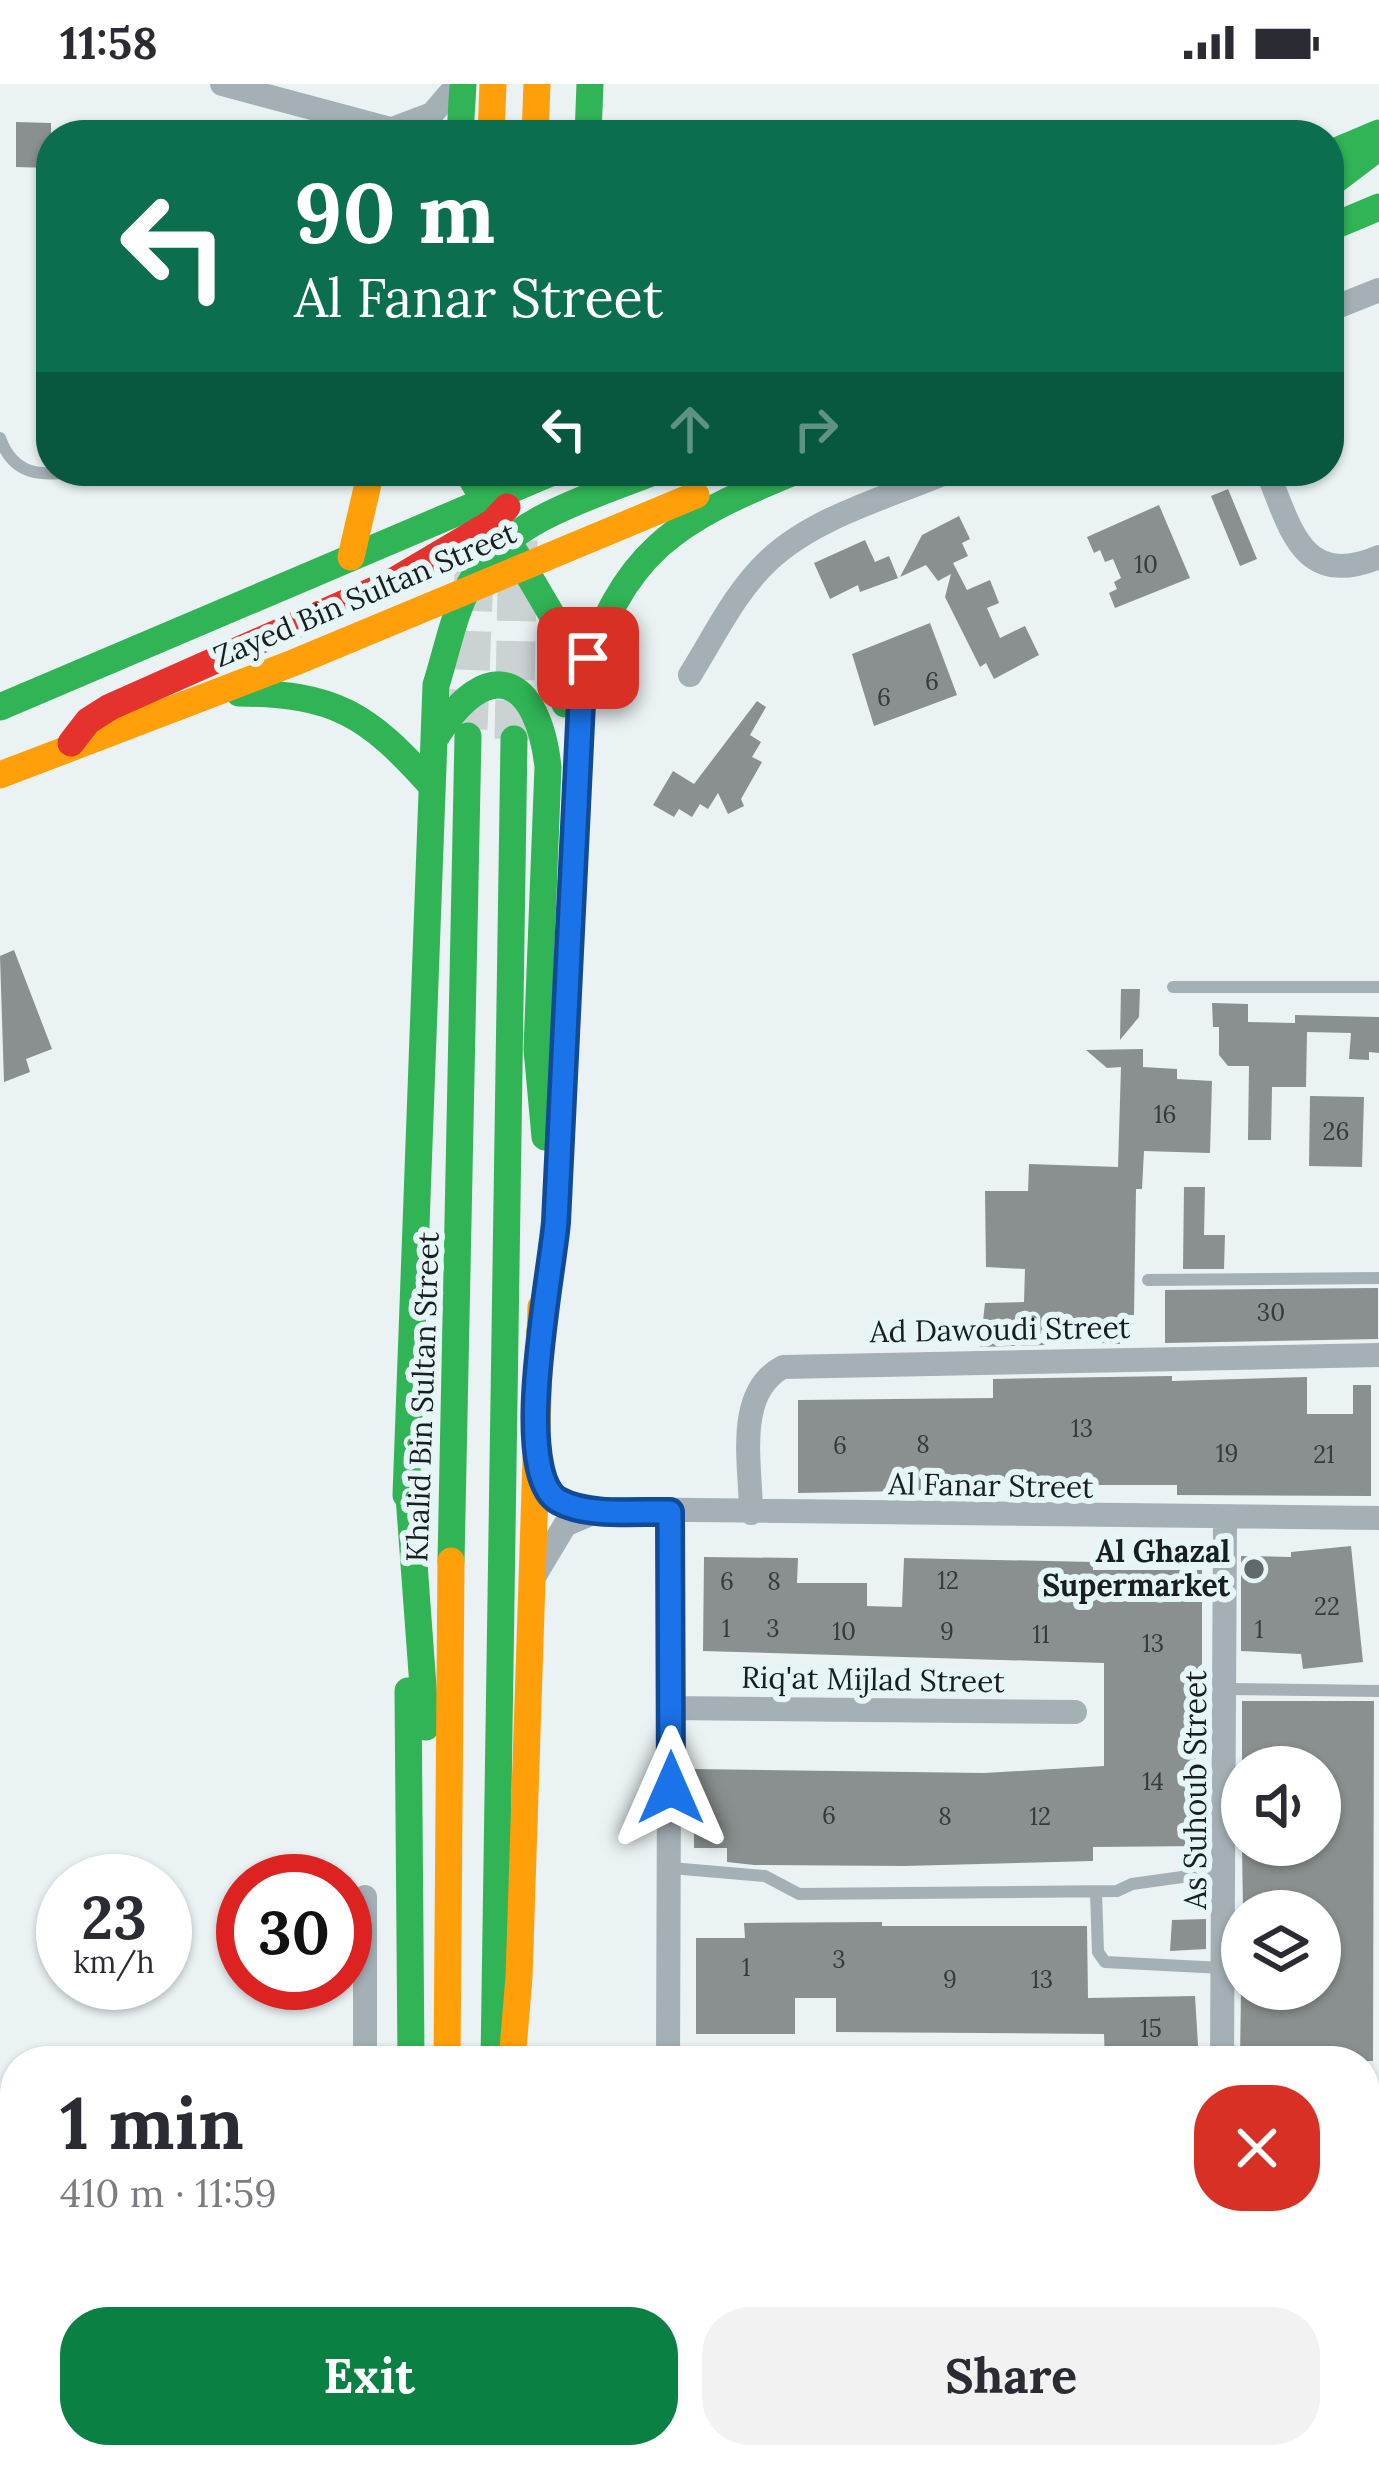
<!DOCTYPE html>
<html lang="en">
<head>
<meta charset="utf-8">
<style>
  body { margin:0; font-family:Lora,serif; background:#f2f2f3; color:#2b2b33; height:100vh; display:flex; flex-direction:column; font-size:45px; white-space:nowrap }
  * { box-sizing:border-box; margin:0 }
  p { font-size:39px; color:#7c7c81 }
  .icon { flex:none; width:66px; height:66px; fill:none; stroke:currentColor; stroke-width:2; stroke-linecap:round; stroke-linejoin:round }
  .map { position:relative; flex:1; overflow:hidden }
  .details { position:absolute; left:0px; top:1962px; width:1380px; height:423px; display:flex; flex-direction:column; background:#fff; border-radius:48px 48px 0 0; box-shadow:0 3px 9px #0004 }
  .details>* { flex:none }
  .hud { position:absolute; left:36px; top:36px; width:1308px; height:366px; border-radius:48px; box-shadow:0 3px 9px #0004; background:#0b6e4f; color:#fff; overflow:hidden }
  .fabs { position:absolute; left:1221px; top:1662px; display:grid; gap:24px }
  .fabs a { display:grid; place-items:center; width:120px; height:120px; border-radius:50%; background:#fff; box-shadow:0 3px 9px #0004; font-size:60px }
  .speed { position:absolute; left:36px; top:1770px; display:flex; gap:24px; font-size:60px; font-weight:700; text-align:center }
  .speed>* { display:grid; place-content:center; width:156px; height:156px; border-radius:50%; background:#fff; box-shadow:0 3px 9px #0004; line-height:1 }
  .speed small { font-size:30px; font-weight:400 }
  .speed .limit { border:18px solid #d22; background:#fff; color:#111 }
  .pin { position:absolute; display:grid; place-items:center; width:102px; height:102px; color:#fff; margin:-51px; border-radius:24px; box-shadow:0 6px 18px #0006 }
  .me { position:absolute; width:132px; margin:-66px; rotate:0deg; stroke-linejoin:round; filter:drop-shadow(0 0 9px #0008) }
  .turn { display:flex; align-items:center; gap:42px; height:252px; padding:0 60px; font-size:54px }
  .turn .icon { width:156px; height:156px; stroke-width:2.5 }
  .turn b { display:block; font-size:84px; line-height:102px }
  .lanes { display:flex; align-items:center; height:114px; padding:0 60px; background:#0003; justify-content:center; gap:60px; direction:ltr }
  .lanes .off { opacity:.35 }
  .round { display:grid; place-items:center; flex:none; width:126px; height:126px; border-radius:48px; background:#f2f2f3 }
  .summary { display:flex; align-items:center; justify-content:space-between; height:204px; padding:0 60px }
  h1 { font-size:72px; font-weight:800; line-height:90px }
  .button { display:flex; gap:24px; margin-top:auto; padding:24px 60px }
  .button a { flex:1; height:138px; border-radius:48px; background:#0b8043; color:#fff; font-size:48px; font-weight:800; line-height:138px; text-align:center }
  .button a+a { background:#f2f2f3; color:#2b2b33 }
  .status { display:flex; justify-content:space-between; align-items:center; height:84px; padding:0 60px; background:#fff; direction:ltr }
  .status svg { height:33px; fill:currentColor }
  .map>svg:first-child { display:block }
  .building { fill:#8a908f }
  .lines { fill:none; stroke-linecap:round; stroke-linejoin:round }
  .primary-tunnel { stroke:#cbd2d3; stroke-width:39; stroke-dasharray:39 20; stroke-linecap:butt }
  .lane { stroke:#a4b0b6; stroke-width:12 }
  .street { stroke:#a4b0b6; stroke-width:24 }
  .fast { stroke:#30b455; stroke-width:27 }
  .slow { stroke:#ff9f0a; stroke-width:27 }
  .jam { stroke:#e5322d; stroke-width:27 }
  .route-casing { stroke:#114b97; stroke-width:30 }
  .route { stroke:#1a73e8; stroke-width:21 }
  .poi-dot { fill:#62696a; stroke:#e6f6f7; stroke-width:4.5 }
  .labels { text-anchor:middle; stroke-width:12; stroke-linejoin:round; paint-order:stroke }
  .number-label { font-size:24px; fill:#353b3c }
  .street-label { font-size:30px; fill:#191f20; stroke:#e6f6f7 }
  .poi-label { font-size:30px; font-weight:bold; fill:#191f20; stroke:#e6f6f7; text-anchor:end }
</style>
</head>
<body>
<div class="status"><b>11:58</b><svg viewBox="0 0 49 12"><path d="M0 12V9h3v3zM5 12V6h3v6zM10 12V3h3v9zM15 12V0h3v12zM26 1h20v11H26zM47 4h2v5h-2z"/></svg></div>
<div class="map">
<svg width="1379" height="2384" viewBox="0 0 1379 2384">
  <rect width="100%" height="100%" fill="#eaf2f3"/>
  <path class="building" d="M16,38l35,1v45l-35,-1z
    M1228,405l29,70 -17,7 -29,-70z
    M1159,421l31,73 -75,30 -6,-15 8,-4 -3,-7 7,-4 -8,-19 -8,3 -5,-12 -6,3 -7,-16z
    M959,432l11,23 -8,4 6,13 -15,7 14,27 23,-10 9,23 -12,5 13,30 25,-12 14,29 -45,24 -8,-16 -6,4 -35,-70 6,-23 -13,7 -12,-16 -26,12 22,-42z
    M865,456l10,22 14,-6 9,22 -38,14 -2,-7 -28,14 -16,-36z
    M930,539l27,72 -83,31 -22,-72z
    M757,617l9,6 -16,28 11,7 -9,15 10,5 -21,37 3,7 -16,8 -10,-21 -10,16 -8,-5 -8,13 -13,-8 -5,8 -21,-12 20,-34 21,13z
    M14,866l38,99 -26,10 4,13 -26,10 -4,-126z
    M1121,905h19l-1,28 -19,23z
    M1212,919l36,1v18l47,1v-8l84,2v36l-10,-1v8l-20,-1 2,-26 -44,-1 -1,55h-34l-1,53h-23l1,-74h-21l-9,-11v-28h-6z
    M1143,965v18l34,2v10l35,2 -2,72 -66,-2 -2,38h-6l-2,126h-15l1,29 -73,-4 -1,5 -66,2 5,-44 39,-1 1,-33 -39,-2 -1,-76h43l1,-27 89,3 3,-100 -14,1 -21,-18z
    M1310,1012l54,1 -2,70 -53,-1z
    M1184,1103h21l-1,48h21l-1,34h-41z
    M1378,1204v51l-213,4v-53z
    M1172,1292v5l135,-4v37h46v-29h18v111l-194,-1v-10h-214v5l-165,3v-93l195,-2v-19z
    M1351,1462l12,116 -60,7 -2,-15 -60,-3v-95l50,1v-5z
    M704,1473l94,1 -1,25h70v23l35,1 2,-49 189,4v8h109v110l-13,1 1,20h12v145l-109,1v14l-189,5 -150,-1 -27,-3v-14h-33v-79l290,4 120,-7v-103l-401,-12z
    M1242,1617h132l-1,360h-133l1,-72h79v-78h-77l-1,-66h78v-78h-78z
    M1206,1835v30l-36,2 2,-31z
    M882,1838v4h205l1,72 107,-2 4,65h-94l-1,-27 -268,-2v-34h-41v36h-99v-96h49l-1,-15z"/>
  <g class="lines">
    <path class="primary-tunnel" d="M468,645l6,-157
      M514,655l4,-199"/>
    <path class="lane" d="M0,354c14,39 42,38 78,33
      M1173,903h206
      M1148,1196l231,-2
      M1227,1605l152,2
      M671,1784l94,8 34,18 318,-3 15,-7 93,-13
      M1096,1808l2,60 7,10 118,6
      M1365,2295l14,-7
      M1280,2384l1,-14"/>
    <path class="street" d="M222,0l191,51
      M395,44l37,-14 26,-30
      M1329,226l50,-20
      M1267,387c24,58 35,118 112,86
      M690,591c24,-38 45,-83 78,-114 47,-45 124,-65 182,-90
      M537,1385c13,33 32,38 66,40l776,9
      M751,1429c0,-47 -17,-120 32,-146l596,-12
      M535,1491l30,-50 30,-13
      M671,1624l404,4
      M365,1813v164
      M668,1977l2,-549
      M1222,1977l3,-542
      M0,2351h15
      M662,2372h399
      M151,2384v-14
      M365,2384v-14
      M1217,2384v-14"/>
    <path class="fast" d="M589,40v11
      M460,51l3,-51
      M588,51l2,-51
      M1329,70l50,-21
      M1329,101l50,-38
      M1329,144l50,-21
      M467,387l92,156 6,22v55
      M239,609c96,1 128,21 191,91
      M0,623l555,-236
      M436,653c52,-84 102,-61 112,30l-11,282 8,88
      M540,1247l16,-109 26,-539c41,-133 92,-162 214,-212
      M407,1385l19,258
      M406,1411l30,-810c12,-37 19,-82 42,-114 39,-55 119,-76 178,-100
      M451,1477l17,-825
      M408,1607l3,370
      M494,1977l20,-1322
      M443,2370v14
      M493,2370v14"/>
    <path class="slow" d="M491,51l2,-51
      M535,51l2,-51
      M351,473l20,-86
      M0,691l293,-112 403,-168
      M447,1977l4,-500
      M512,1977l7,-84 22,-670"/>
    <path class="jam" d="M71,659l17,-22 22,-14 280,-124 103,-61 14,-15"/>
  </g>
  <g class="lines">
    <g class="route-casing">
      <path id="route" d="M588,574l-6,24 -26,540c-4,51 -46,252 3,279 29,16 78,10 111,11l1,276"/>
    </g>
    <use href="#route" class="route"/>
  </g>
  <circle class="poi-dot" cx="1254" cy="1485" r="12"/>
  <g class="labels">
    <g class="number-label">
      <text x="1146" y="489">10</text>
      <text x="932" y="606">6</text>
      <text x="884" y="622">6</text>
      <text x="1165" y="1039">16</text>
      <text x="1336" y="1056">26</text>
      <text x="1271" y="1237">30</text>
      <text x="1082" y="1353">13</text>
      <text x="923" y="1369">8</text>
      <text x="840" y="1370">6</text>
      <text x="1227" y="1378">19</text>
      <text x="1324" y="1379">21</text>
      <text x="948" y="1505">12</text>
      <text x="727" y="1506">6</text>
      <text x="774" y="1506">8</text>
      <text x="1327" y="1531">22</text>
      <text x="726" y="1553">1</text>
      <text x="773" y="1553">3</text>
      <text x="1259" y="1554">1</text>
      <text x="844" y="1556">10</text>
      <text x="947" y="1556">9</text>
      <text x="1041" y="1559">11</text>
      <text x="1153" y="1568">13</text>
      <text x="1153" y="1706">14</text>
      <text x="829" y="1740">6</text>
      <text x="945" y="1741">8</text>
      <text x="1040" y="1741">12</text>
      <text x="839" y="1884">3</text>
      <text x="746" y="1892">1</text>
      <text x="950" y="1904">9</text>
      <text x="1042" y="1904">13</text>
      <text x="1151" y="1953">15</text>
    </g>
    <g class="street-label">
      <text transform="translate(365 511) rotate(-23)" y="10">Zayed Bin Sultan Street</text>
      <text transform="translate(1000 1246) rotate(-1)" y="10">Ad Dawoudi Street</text>
      <text transform="translate(423 1313) rotate(-88)" y="10">Khalid Bin Sultan Street</text>
      <text transform="translate(991 1402) rotate(1)" y="10">Al Fanar Street</text>
      <text transform="translate(873 1596) rotate(1)" y="10">Riq'at Mijlad Street</text>
      <text transform="translate(1196 1706) rotate(-90)" y="10">As Suhoub Street</text>
    </g>
    <g class="poi-label">
      <text x="1230" y="1478">Al Ghazal<tspan x="1230" dy="34">Supermarket</tspan></text>
    </g>
  </g>
</svg>
<div class="fabs">
<a><svg class="icon" aria-label="sound" viewBox="0 0 24 24"><path d="M4 9h4l5-4v14l-5-4H4zM17 9q2 3 0 6"/></svg></a>
<a><svg class="icon" aria-label="layers" viewBox="0 0 24 24"><path d="M12 4l9 5-9 5-9-5zM3 14l9 5 9-5"/></svg></a>
</div>
<div class="speed"><div>23<small>km/h</small></div><div class="limit">30</div></div>
<div class="pin" style="left:588px;top:574px;background:#d93025"><svg class="icon" aria-label="arrive" viewBox="0 0 24 24"><path d="M6 21V4h12l-3 4 3 4H6"/></svg></div>
<svg class="me" style="left:671px;top:1704px" viewBox="-20 -20 40 40"><path d="M0-17L14 15 0 8-14 15z" fill="#1a73e8" stroke="#fff" stroke-width="4"/></svg>
<div class="hud">
<div class="turn"><svg class="icon" aria-label="left" viewBox="0 0 24 24"><path d="M17 20v-9H6M10 6l-5 5 5 5"/></svg><div><b>90 m</b>Al Fanar Street</div></div>
<div class="lanes"><svg class="icon" aria-label="left" viewBox="0 0 24 24"><path d="M17 20v-9H6M10 6l-5 5 5 5"/></svg><svg class="icon off" aria-label="ahead" viewBox="0 0 24 24"><path d="M12 20V5M6 11l6-6 6 6"/></svg><svg class="icon off" aria-label="right" viewBox="0 0 24 24"><path d="M7 20v-9h11M14 6l5 5-5 5"/></svg></div>
</div>
<section class="details">
<div class="summary"><div><h1>1 min</h1><p>410 m · 11:59</p></div><a class="round" style="background:#d93025;color:#fff"><svg class="icon" aria-label="close" viewBox="0 0 24 24"><path d="M6 6l12 12M18 6L6 18"/></svg></a></div>
<div class="button"><a>Exit</a><a>Share</a></div>
</section>
</div>
</body>
</html>
